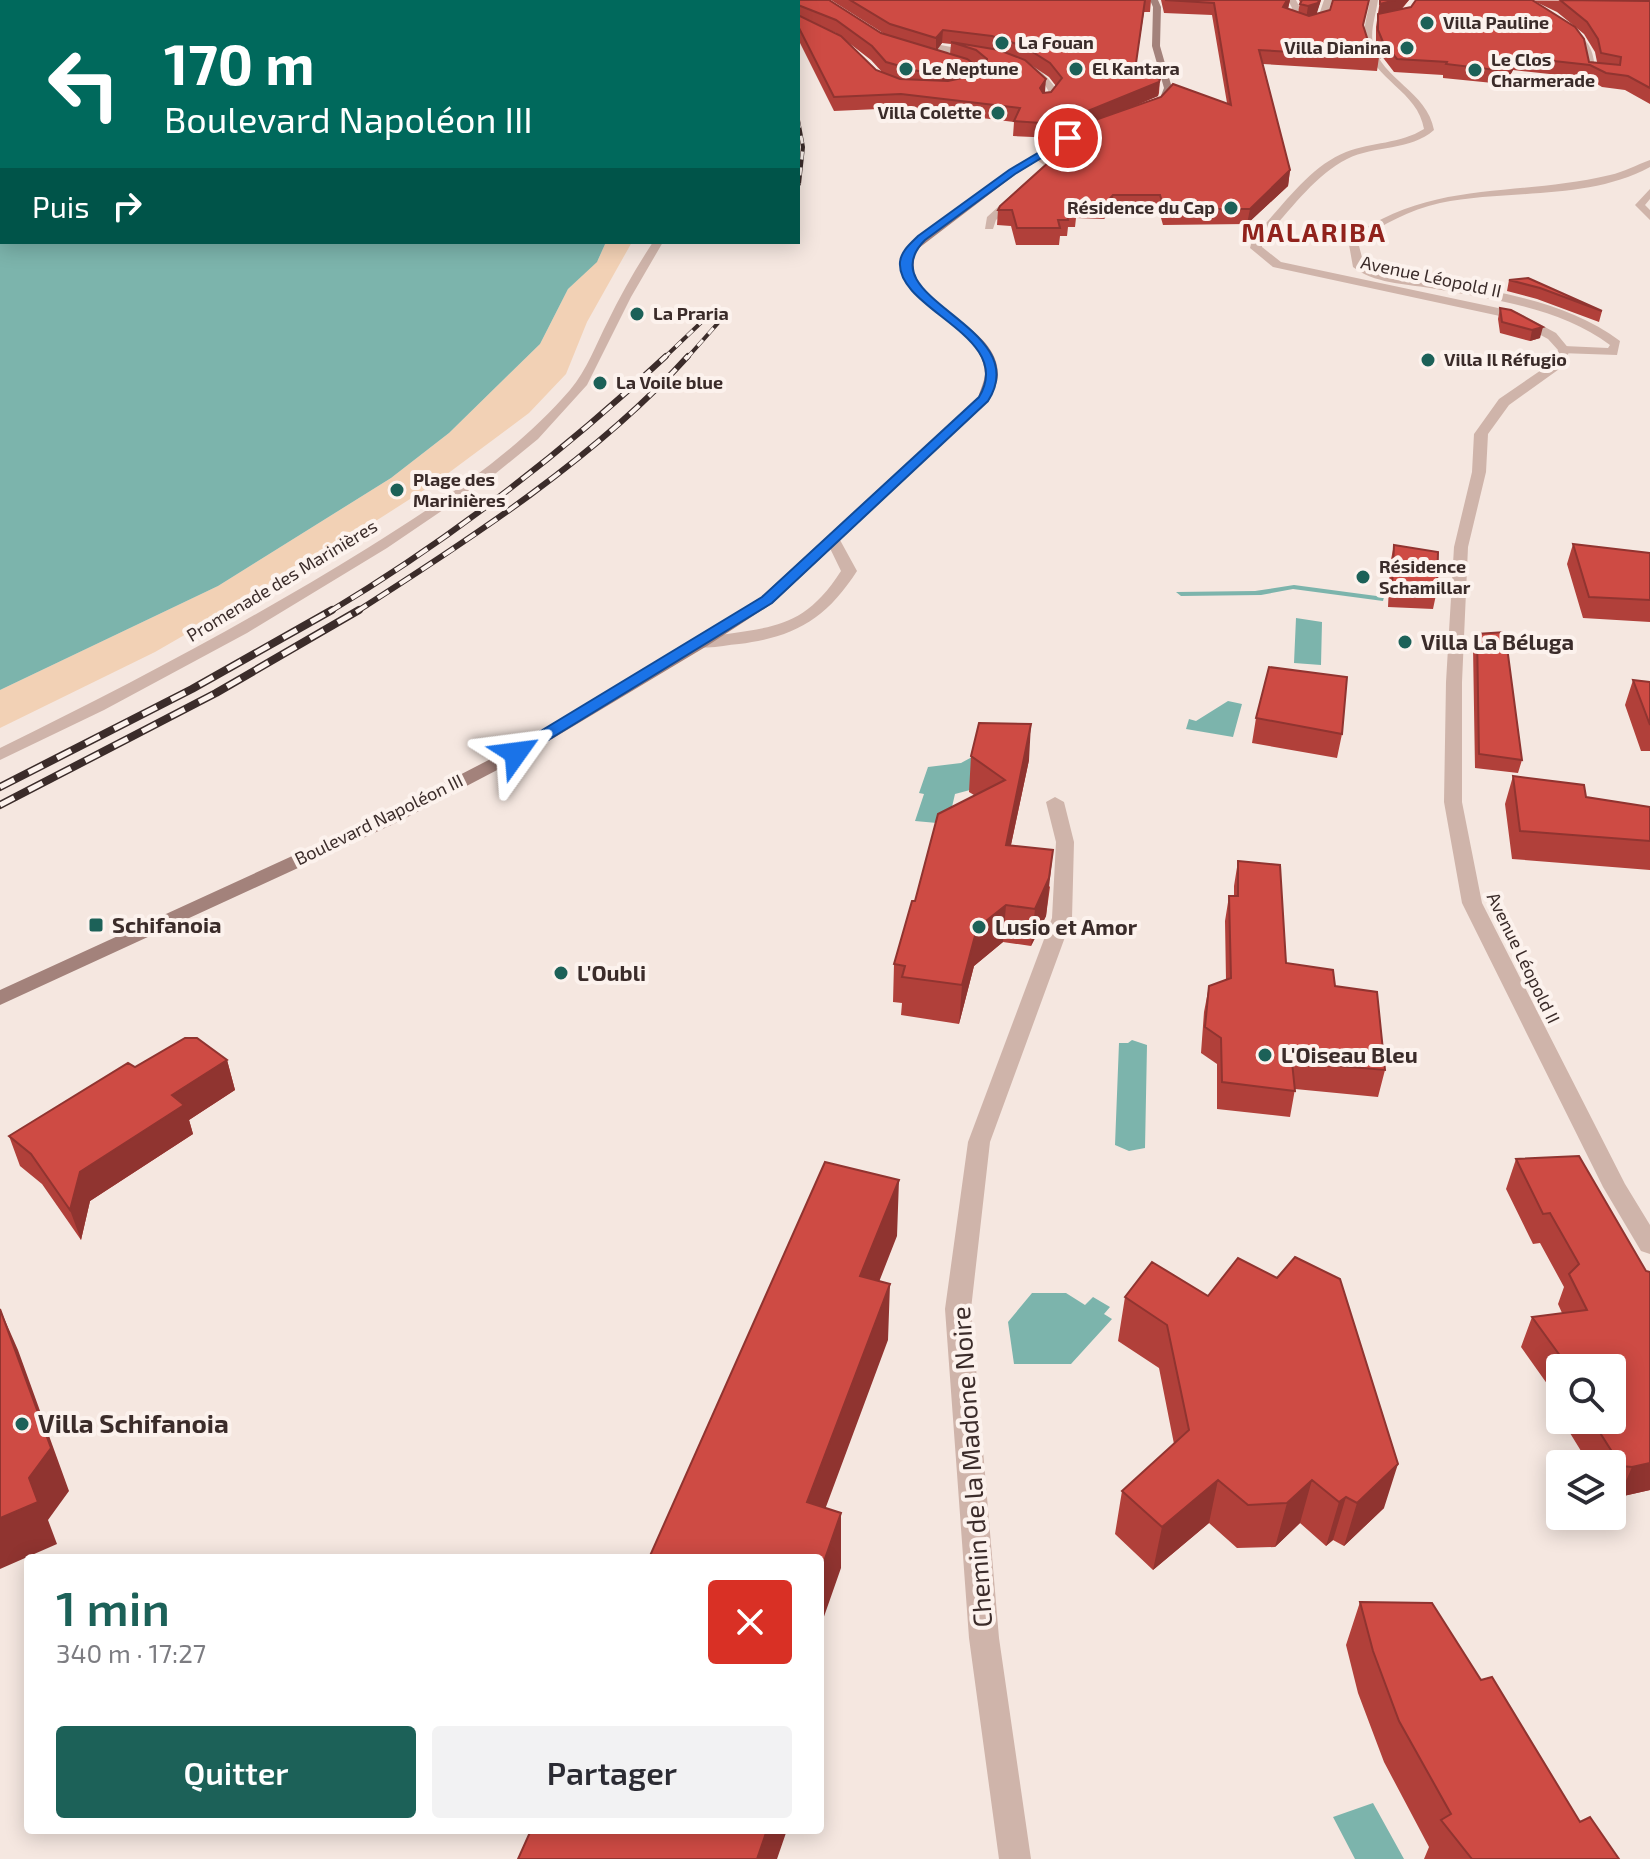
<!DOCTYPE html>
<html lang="fr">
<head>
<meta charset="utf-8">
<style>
  body { margin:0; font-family:"Exo 2",sans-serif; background:#f2f2f3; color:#2b2b33; height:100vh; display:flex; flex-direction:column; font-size:30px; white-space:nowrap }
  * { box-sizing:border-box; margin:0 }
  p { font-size:26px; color:#7c7c81 }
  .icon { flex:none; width:44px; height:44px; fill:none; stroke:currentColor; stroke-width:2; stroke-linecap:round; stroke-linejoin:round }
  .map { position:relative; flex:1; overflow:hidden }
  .sheet { position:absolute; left:24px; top:1554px; width:800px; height:280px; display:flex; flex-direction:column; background:#fff; border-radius:8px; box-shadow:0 4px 20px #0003 }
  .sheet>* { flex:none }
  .guide { position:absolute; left:0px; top:0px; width:800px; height:244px; box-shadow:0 4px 20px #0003; background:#00695c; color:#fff; overflow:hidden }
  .tools { position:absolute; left:1546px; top:1354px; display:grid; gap:16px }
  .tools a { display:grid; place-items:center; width:80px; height:80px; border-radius:8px; background:#fff; box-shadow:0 4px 20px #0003; font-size:40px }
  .pin { position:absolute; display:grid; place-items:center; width:68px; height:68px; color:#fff; margin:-34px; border:4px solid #fff; border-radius:50%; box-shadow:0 2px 8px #0007 }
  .me { position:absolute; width:88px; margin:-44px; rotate:59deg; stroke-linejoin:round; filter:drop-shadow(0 0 6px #0008) }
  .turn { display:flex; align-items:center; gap:28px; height:168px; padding:0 32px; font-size:36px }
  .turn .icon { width:104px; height:104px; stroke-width:2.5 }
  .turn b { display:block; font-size:56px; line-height:68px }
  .then { display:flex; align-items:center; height:76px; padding:0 32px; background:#0003; gap:16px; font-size:30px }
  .round { display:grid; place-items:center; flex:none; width:84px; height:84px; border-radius:8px; background:#f2f2f3 }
  .summary { display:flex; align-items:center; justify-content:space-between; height:136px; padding:0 32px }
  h1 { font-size:48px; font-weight:600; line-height:60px; color:#1c6158 }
  .button { display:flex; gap:16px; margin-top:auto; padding:16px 32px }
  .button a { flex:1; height:92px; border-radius:8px; background:#1c6158; color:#fff; font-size:32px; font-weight:600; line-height:92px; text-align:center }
  .button a+a { background:#f2f2f3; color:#2b2b33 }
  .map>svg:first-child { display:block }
  .sand { fill:#f2d1b5 }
  .water { fill:#7cb4ac }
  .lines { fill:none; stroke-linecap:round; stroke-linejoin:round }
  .service { fill:#cfb4aa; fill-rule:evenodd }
  .minor { fill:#cfb4aa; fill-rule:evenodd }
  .tertiary { fill:#cfb4aa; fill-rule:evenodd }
  .secondary { fill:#a3827b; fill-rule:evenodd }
  .rail-far2-casing { stroke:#3b2c2a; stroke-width:4 }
  .rail-far1-casing { stroke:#3b2c2a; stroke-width:6 }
  .rail-casing { stroke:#3b2c2a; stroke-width:8 }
  .rail-far2 { stroke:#fcf2ed; stroke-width:3; stroke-dasharray:8; stroke-linecap:butt }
  .rail-far1 { stroke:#fcf2ed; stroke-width:4; stroke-dasharray:13; stroke-linecap:butt }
  .rail { stroke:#fcf2ed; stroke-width:5; stroke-dasharray:16; stroke-linecap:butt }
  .wall { fill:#b1403a; fill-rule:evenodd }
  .shaded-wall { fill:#903430 }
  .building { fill:#ce4b44; stroke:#903430; stroke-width:2 }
  .route { fill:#1a73e8; stroke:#114b97; stroke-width:2 }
  .poi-dot { fill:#1c6158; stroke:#fcf2ed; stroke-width:3 }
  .labels { text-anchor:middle; stroke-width:8; stroke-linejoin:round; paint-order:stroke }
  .far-poi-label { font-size:18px; font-weight:bold; fill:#3b2c2a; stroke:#fcf2ed; text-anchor:start }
  .far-street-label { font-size:18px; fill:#3b2c2a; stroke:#fcf2ed }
  .poi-label { font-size:22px; font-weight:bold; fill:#3b2c2a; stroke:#fcf2ed; text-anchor:start }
  .far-district-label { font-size:26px; font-weight:bold; letter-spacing:2px; fill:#91221c; stroke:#fcf2ed }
  .near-poi-label { font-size:26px; font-weight:bold; fill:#3b2c2a; stroke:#fcf2ed; text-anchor:start }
  .near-street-label { font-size:26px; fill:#3b2c2a; stroke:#fcf2ed }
</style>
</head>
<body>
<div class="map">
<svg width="1650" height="1859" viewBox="0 0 1650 1859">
  <rect width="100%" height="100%" fill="#f5e7e0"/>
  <path class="sand" d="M606,242h26l-45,80 -21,52 -37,39 -94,70 -117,75 -163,94 -155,76v-38l218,-104 173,-108 58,-45 91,-89 28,-55 30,-29z"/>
  <path class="water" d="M0,0l551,2h-549v240h604l-9,20 -29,27 -28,55 -91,89 -58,45 -173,108 -218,104z
    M1294,585l90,12 -1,4 -90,-12 -32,6 -80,1 -5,-4 79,-1z
    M1296,618l26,4 -1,43 -27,-2z
    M1228,701l14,3 -9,33 -47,-8 3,-10 7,2z
    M972,757l-2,33 -15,4 -7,30 -33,-3 9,-27 -5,-1 9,-26 33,-4z
    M1132,1040l15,5 -2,103 -16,3 -14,-6 4,-102h9z
    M1032,1293h34l19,12 8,-8 17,10 -6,7 8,5 -41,45h-57l-6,-42z
    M1373,1803l31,56h-49l-22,-42z"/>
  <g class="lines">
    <path class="service" d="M1034,154h6l15,11 -59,55 -3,9h-8l2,-12 57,-52 -10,-7z
      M1650,160v7c-63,34 -142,22 -210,36 -31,7 -57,21 -82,39l6,23 17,7c78,15 174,20 239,69l-3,14 -57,-2v-6l4,-1 44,2 2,-3c-50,-38 -120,-46 -180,-57 -25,-4 -57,-5 -77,-21l-5,-28c88,-61 164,-41 262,-64 14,-3 26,-10 40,-15z
      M1650,189v10l-5,6 5,5v10l-15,-15z
      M653,242h10l-32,55 -44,88 -49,54 -48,39 -103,70 -140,85 -143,77 -104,50v-12c125,-61 248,-126 366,-199 73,-46 148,-94 204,-159 17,-20 26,-46 38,-69 13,-27 28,-53 45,-79z
      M833,536l7,4 17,31c-31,48 -62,66 -118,73 -14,1 -30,6 -44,2v-6c67,-16 103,-2 146,-69l-15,-31z"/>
    <path class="minor" d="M575,0h11l2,2h-11z
      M1516,0c22,0 59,25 72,44 5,8 6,16 7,25l16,3v4l-23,-3 -4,-22 -10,-13z
      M915,40l67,13 -4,3 -48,-6 -18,-6z
      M1021,63c16,1 29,16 37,29l-10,12 -8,-2 9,-10 -5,-9 -23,-16z
      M1055,797l9,5 10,40 -2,76 -82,224 -19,167 28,329 32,221h-32l-30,-221 -24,-329 23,-167 84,-224 4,-76 -10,-40z"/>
    <path class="tertiary" d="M1288,0h8l4,8 -7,10 13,4 12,-4 6,-18h8l-7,22 -19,4 -22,-7 8,-11z
      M1370,0h8c-2,14 -8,30 -5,44 9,36 54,47 61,86 -24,21 -59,15 -87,29 -34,17 -58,54 -85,81v7l19,15 236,50 39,21 14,17 -8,17 -53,38 -21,29 -2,38 -18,75 -6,135v120l20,101 143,281 25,41v29l-9,-3 -38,-64 -141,-284 -18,-101 2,-120 8,-135 18,-75 2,-38 25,-35 54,-37 5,-12 -10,-11 -39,-21 -236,-51 -23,-19 3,-11c28,-28 55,-70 93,-85 26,-10 54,-8 78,-23 -6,-38 -51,-49 -59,-86 -3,-13 3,-29 5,-43z"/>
    <path class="secondary" d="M1150,0h8l3,7 -1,39 12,42 -5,13 -13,9 -5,-3 11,-9 4,-10 -12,-42 1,-39z
      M1102,122l8,2 -39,16 -55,34 -101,77c0,6 -2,13 -1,19 7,41 85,57 84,105 0,7 -5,17 -8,24l-217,204 -66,43 -185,111 -124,65 -398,183v-15l384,-176 126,-65 185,-109 66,-43 217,-199c2,-8 7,-17 7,-25 -3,-54 -99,-65 -79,-125 62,-48 122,-98 196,-126z"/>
    <g class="rail-far2-casing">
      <path id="rail-far2" d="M798,120l5,27 -4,37
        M664,358l48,-46
        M687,358l39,-44"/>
    </g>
    <g class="rail-far1-casing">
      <path id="rail-far1" d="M329,612c122,-73 233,-159 337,-256
        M356,612c113,-72 242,-156 332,-256"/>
    </g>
    <g class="rail-casing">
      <path id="rail" d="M0,787l192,-98 140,-79
        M0,805l216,-112 143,-83"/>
    </g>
    <use href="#rail-far2" class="rail-far2"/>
    <use href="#rail-far1" class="rail-far1"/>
    <use href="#rail" class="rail"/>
  </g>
  <path class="wall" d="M597,0h170v2h-165z
    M779,0h50l52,33 5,2 -55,-35h320l-1,12h-6l-9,58 25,9 -1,14 -1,3 -33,14 102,-7 -15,-88 -48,-2 -3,-13h129l-2,9 10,4 2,-11 -1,-2h22l-5,14 48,13 5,17 10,13 -2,14 -114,-7 27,106 -2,16 -41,38 -84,1 -4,-14 -48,-1 -7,9 -28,-1 -1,9h-7l-1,9h-7l-1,9h-43l-5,-19 -14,-1 1,-15 83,-77v-5l-26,10 -42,-2 1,-14 -113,-14 -67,3 -36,-72v-37h-18zM822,27l14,6 35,27 12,13 -7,-3zM942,43l9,1 -1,10 -13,-4zM971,62l5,2 8,7 -11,5zM1031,65l18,12 7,9 -5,6 -6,1z
    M1380,0h29l-8,10 10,-3 5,-7 234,1v103l-25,-14 -23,-3 -15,-9 -74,-8 -5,9 -12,-1 -3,5 -50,-5v-3l-49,-3 -13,-17 -5,-12v-16zM1534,1l23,11 27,22 11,18 2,10h-8z
    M1528,278l74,33 -3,11 -62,-23 -30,-8 2,-11z
    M1500,308l11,2 29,28 -10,3 -30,-8 -2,-14z
    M1573,544l77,9v69l-67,-4 -16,-54z
    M1394,545l43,45 -4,19 -45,-2 2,-43z
    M1477,634l45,126 -4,13 -43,-5 -2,-121z
    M1633,680l17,2v69h-9l-16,-46z
    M1256,718l86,16 -5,24 -85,-15z
    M971,756l58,4 -18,85 39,42 -4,29 -15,30 -28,-4 -29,24 -15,58 -58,-9 1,-12 -9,-1 1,-38 21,-63 59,-106 -5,-3z
    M1513,776l73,21 64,10v63l-138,-11 -7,-55z
    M1238,861l48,102 49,23 50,84 -7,27 -83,-8 -5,28 -73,-8v-45l-16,-11 3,-41 5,-26 17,-6 -1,-59 4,-25h5v-10z
    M227,1060l8,30 -46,30 4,14 -103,67 -9,39 -39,-56 -22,-18 -11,-30 126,-69z
    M1579,1156l71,334 -31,7 -7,-1v-32h-23l-27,-44h50v-52h-52v34l-39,-55 11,-30 30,-4 -4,-9 6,-17 -24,-44 -7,1 -27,-55 10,-30z
    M1152,1262l232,246 -40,38 -11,-6 -7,6 -26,-23 -25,24 -38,1 -28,-25 -56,47 -38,-36 7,-43 52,-47 -15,-76 -41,-27 7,-44z
    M1360,1602l121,78 99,142 39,37h-195l5,-12 -45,-85 -26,-69 -12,-48z"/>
  <path class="shaded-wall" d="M624,0h58v2h-58z
    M1287,0h3l-2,8 -7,12 2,-13z
    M1319,0h2l-5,16 -10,3 2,-13z
    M1395,0h14l-9,10 -22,7 2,-13z
    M943,30l-1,13 -6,8v-13z
    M1516,57l-3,13 -5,9 3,-14z
    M974,64l-1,14 -31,7v-14z
    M1499,64l-3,14 -3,5 3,-13z
    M1046,79l-1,13 -6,10 1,-14z
    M1160,79l-2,17 -72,30 -5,-1v3l-26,10 1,-14z
    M1290,170l-2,16 -41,38 3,-15z
    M1113,195l-2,15 -7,9 2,-16z
    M1543,327l-3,11 -10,3 2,-11z
    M1031,724l-2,36 -26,122 3,-37z
    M1053,850l-7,66 -15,30 4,-37z
    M1006,905l-3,37 -29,24 -15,58 3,-39 15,-57z
    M227,1060l8,30 -46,30 4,14 -103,67 -9,39 -11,-30 10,-38 92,-77z
    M899,1180l-2,56 -38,97 1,-57z
    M890,1284l-2,56 -81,218v-56z
    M0,1309l18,41 51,141 -21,29 9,24 -57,25v-51l29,-40z
    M1650,1463v27l-31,7 13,-30z
    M1398,1464l-14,44 -40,38 13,-43z
    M1218,1480l-9,43 -56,47 9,-43z
    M1312,1480l-12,43 -25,24 12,-44z
    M1346,1497l-13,43 -7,6 13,-44z
    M841,1513v55l-21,60v-55z
    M822,1670v54l-2,7v-54z
    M767,1830h20l-10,29h-20z"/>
  <path class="building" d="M685,0h82v2h-80z
    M785,0h44l52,33 86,26 7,5 -32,7h-24l-32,-9 -14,-16 -36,-26 -38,-15v-3h-12z
    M850,0h295l-10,70 25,9 -1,3 -103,42 -42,-3 6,-13 -119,-14 -67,3 -36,-71v-11l43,21 35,34 24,9 48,2 28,-6 11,-6v-10l-11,-9 -25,-8 48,8 26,10 21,19 -6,9 3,5 8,-1 11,-14 -12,-15 -27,-17 -31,-10 -49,-6 -7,8 -46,-14z
    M1165,0h122l-4,7 26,9 21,-6 3,-10h36l-6,25 6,19 10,13 -120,-7 31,120 -40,39h-86l-4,-14h-47l-7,8 -32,-1 2,9h-10l2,9h-10l2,8h-43l-5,-18h-14l2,-4 89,-80 -8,-1 80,-28 12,-13 58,21 -17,-102z
    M1302,0h17l-1,3 -10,3 -8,-2z
    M1380,0h15l-15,4z
    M1416,0h116l43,27 9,12 5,23 31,3 1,-8 -20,-4 -3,-14 -11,-17 -27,-22 90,1v87l-22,-12 -22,-3 -16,-8 -74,-8 -5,8 -12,-1 -3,6 -50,-6 1,-2 -50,-3 -14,-17 -5,-12v-16l33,-7z
    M1528,278l74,33 -62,-23 -31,-8z
    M1500,308l11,2 32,17 -11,3 -30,-8z
    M1573,544l77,9v47l-61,-3z
    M1394,545l44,7 -1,38 -45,-3z
    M1505,632l17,128 -43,-6 -2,-120z
    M1269,667l78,10 -5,57 -86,-16z
    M1633,680l17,2v43z
    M979,723l52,1 -25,121 47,5 -4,28 -14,31 -29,-4 -29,23 -15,57 -60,-8 3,-11 -11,-2 18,-63h3l23,-87 67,-34 -34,-24z
    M1513,776l71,9 2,12 64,10v34l-130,-10z
    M1238,861l42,4 6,98 47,7 2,16 42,6 8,78 -93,-8 3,29 -73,-9 -1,-44 -16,-11 4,-41 22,-8 -2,-82h9z
    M185,1038h12l30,22 -55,35 12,10 -104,67 -10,38 -39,-56 -22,-18 119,-73 7,4z
    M1579,1156l67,115 4,1v191l-18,4 -11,-1 -29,-46h20v-52h-43l-37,-51 55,-7 -18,-36 10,-10 -29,-51 -7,1 -27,-55z
    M825,1162l74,18 -39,96 30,8 -83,218 34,11 -21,60v-15h-171z
    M1295,1257l45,22 58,185 -41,39 -11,-6 -7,5 -27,-22 -25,23 -39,2 -30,-25 -56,47 -40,-36 67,-61 -22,-105 -42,-28 27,-35 56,34 30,-38 39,20z
    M0,1309l51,139 -22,30 9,24 -38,16z
    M1360,1602l72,1 49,77 11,-3 88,145 10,-5 29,42h-147l-31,-39 10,-6 -52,-93 -26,-70z
    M531,1830h236l-10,29h-239z"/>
  <path class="route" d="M1068,135l3,5 -56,34 -90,66c-59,59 111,86 63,161l-216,202 -250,153h-11v-7l251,-152 217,-200c37,-61 -83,-87 -79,-135 1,-11 11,-19 18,-26l91,-66z"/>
  <g class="poi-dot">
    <circle cx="1427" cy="23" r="8"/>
    <circle cx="1002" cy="43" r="8"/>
    <circle cx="1407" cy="48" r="8"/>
    <circle cx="906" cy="69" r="8"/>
    <circle cx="1076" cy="69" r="8"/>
    <circle cx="1475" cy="70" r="8"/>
    <circle cx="998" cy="113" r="8"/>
    <circle cx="1231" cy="208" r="8"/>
    <circle cx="637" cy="314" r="8"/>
    <circle cx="1428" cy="360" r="8"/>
    <circle cx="600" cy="383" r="8"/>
    <circle cx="397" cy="490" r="8"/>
    <circle cx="1363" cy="577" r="8"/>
    <circle cx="1405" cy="642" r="8"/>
    <rect x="88" y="917" width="16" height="16" rx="4"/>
    <circle cx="979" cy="927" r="8"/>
    <circle cx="561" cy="973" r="8"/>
    <circle cx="1265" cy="1055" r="8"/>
    <circle cx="22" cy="1424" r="8"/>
  </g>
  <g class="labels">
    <g class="far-poi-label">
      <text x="1443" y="29">Villa Pauline</text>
      <text x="1018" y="49">La Fouan</text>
      <text x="1391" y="54" text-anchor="end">Villa Dianina</text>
      <text x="1491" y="66">Le Clos<tspan x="1491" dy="21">Charmerade</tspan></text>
      <text x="922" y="75">Le Neptune</text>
      <text x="1092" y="75">El Kantara</text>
      <text x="982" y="119" text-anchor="end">Villa Colette</text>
      <text x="1215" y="214" text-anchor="end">Résidence du Cap</text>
      <text x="653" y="320">La Praria</text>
      <text x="1444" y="366">Villa Il Réfugio</text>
      <text x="616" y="389">La Voile blue</text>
      <text x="413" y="486">Plage des<tspan x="413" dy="21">Marinières</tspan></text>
      <text x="1379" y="573">Résidence<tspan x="1379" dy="21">Schamillar</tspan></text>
    </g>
    <g class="far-street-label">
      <text transform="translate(1431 277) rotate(12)" y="6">Avenue Léopold II</text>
      <text transform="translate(282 581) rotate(-31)" y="6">Promenade des Marinières</text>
      <text transform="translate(379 820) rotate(-26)" y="6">Boulevard Napoléon III</text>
      <text transform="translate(1523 958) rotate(64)" y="6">Avenue Léopold II</text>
    </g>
    <g class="poi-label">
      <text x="1421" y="650">Villa La Béluga</text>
      <text x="112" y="933">Schifanoia</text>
      <text x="995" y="935">Lusio et Amor</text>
      <text x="577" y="981">L'Oubli</text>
      <text x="1281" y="1063">L'Oiseau Bleu</text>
    </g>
    <g class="far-district-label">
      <text x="1314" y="242">MALARIBA</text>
    </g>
    <g class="near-poi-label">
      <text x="38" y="1433">Villa Schifanoia</text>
    </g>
    <g class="near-street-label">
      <text transform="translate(972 1467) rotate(-94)" y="9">Chemin de la Madone Noire</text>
    </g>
  </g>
</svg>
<div class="tools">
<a><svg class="icon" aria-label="search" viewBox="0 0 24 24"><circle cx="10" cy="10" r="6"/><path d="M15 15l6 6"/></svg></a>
<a><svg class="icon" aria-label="layers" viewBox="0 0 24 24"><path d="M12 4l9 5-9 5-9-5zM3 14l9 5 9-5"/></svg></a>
</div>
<div class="pin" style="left:1068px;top:138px;background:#d93025"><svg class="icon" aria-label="arrive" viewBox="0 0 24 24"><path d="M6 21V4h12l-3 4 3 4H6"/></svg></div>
<svg class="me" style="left:516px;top:753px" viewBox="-20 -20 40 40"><path d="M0-17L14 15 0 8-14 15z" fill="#1a73e8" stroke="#fff" stroke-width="4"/></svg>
<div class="guide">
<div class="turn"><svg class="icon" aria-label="left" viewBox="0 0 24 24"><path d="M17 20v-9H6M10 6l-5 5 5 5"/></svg><div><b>170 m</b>Boulevard Napoléon III</div></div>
<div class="then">Puis<svg class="icon" aria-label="right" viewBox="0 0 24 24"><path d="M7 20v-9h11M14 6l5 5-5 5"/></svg></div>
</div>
<section class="sheet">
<div class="summary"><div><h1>1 min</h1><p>340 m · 17:27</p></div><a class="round" style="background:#d93025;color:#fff"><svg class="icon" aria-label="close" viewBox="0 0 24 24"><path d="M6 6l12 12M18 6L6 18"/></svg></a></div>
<div class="button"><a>Quitter</a><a>Partager</a></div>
</section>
</div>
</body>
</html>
